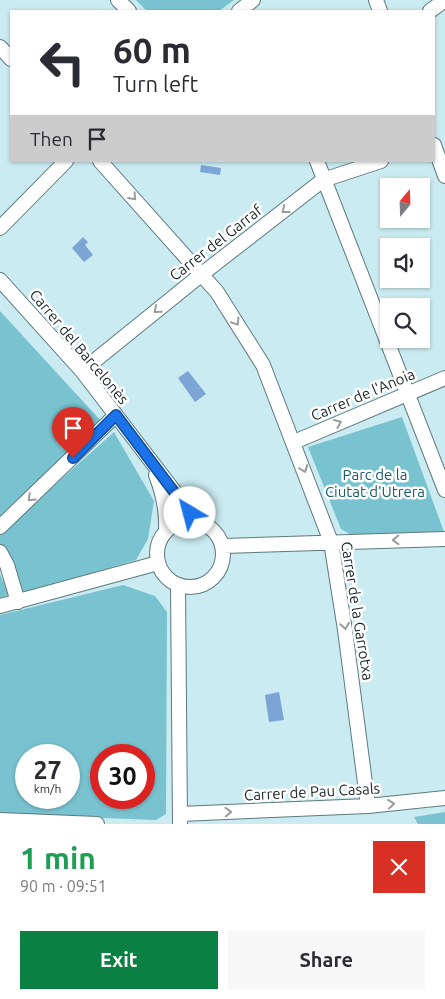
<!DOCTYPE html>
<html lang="en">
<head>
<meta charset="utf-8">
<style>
  body { margin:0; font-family:Ubuntu,sans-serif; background:#f7f7f7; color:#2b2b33; height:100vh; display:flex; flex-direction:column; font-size:19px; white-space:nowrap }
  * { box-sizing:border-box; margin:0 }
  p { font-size:16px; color:#7c7c81 }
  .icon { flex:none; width:28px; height:28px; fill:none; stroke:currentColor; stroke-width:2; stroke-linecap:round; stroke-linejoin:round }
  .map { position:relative; height:824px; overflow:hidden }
  .sheet { display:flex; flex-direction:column; background:#fff; flex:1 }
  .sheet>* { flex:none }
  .hud { position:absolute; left:10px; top:10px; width:425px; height:152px; border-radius:0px; box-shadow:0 1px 4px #0004; background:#fff; color:#2b2b33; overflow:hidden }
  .needle { width:32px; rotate:19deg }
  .tools { position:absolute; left:380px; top:178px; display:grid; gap:10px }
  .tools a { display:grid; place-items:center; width:50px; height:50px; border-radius:0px; background:#fff; box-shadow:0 1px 4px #0004; font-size:25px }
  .speed { position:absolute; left:15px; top:744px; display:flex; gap:10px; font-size:25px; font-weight:700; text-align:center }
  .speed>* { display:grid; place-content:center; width:65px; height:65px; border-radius:50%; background:#fff; box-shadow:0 1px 4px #0004; line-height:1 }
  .speed small { font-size:12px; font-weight:400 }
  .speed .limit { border:8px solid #d22; background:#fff; color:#111 }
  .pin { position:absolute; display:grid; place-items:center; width:42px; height:42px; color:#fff; margin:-51px -21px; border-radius:50% 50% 50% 0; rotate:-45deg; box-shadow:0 0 5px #0007 }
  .pin .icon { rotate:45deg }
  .me { position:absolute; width:55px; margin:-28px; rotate:323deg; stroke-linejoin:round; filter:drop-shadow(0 0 4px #0008) }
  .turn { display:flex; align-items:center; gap:18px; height:105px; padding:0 20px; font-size:22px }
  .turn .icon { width:65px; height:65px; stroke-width:2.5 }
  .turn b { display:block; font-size:35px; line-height:42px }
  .then { display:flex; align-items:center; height:48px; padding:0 20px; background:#0003; gap:10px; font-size:19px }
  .round { display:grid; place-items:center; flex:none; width:52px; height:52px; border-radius:0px; background:#f7f7f7 }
  .summary { display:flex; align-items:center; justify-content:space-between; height:85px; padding:0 20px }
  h1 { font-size:30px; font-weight:600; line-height:38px; color:#1e9e55 }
  .cta { display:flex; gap:10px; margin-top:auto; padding:10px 20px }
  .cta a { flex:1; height:58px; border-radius:0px; background:#0b8043; color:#fff; font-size:20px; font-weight:600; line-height:58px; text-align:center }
  .cta a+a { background:#f7f7f7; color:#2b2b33 }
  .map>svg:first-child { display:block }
  .green { fill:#79c3d1; fill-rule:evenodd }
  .water { fill:#7ca4d4 }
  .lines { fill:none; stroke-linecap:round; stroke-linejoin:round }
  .street-casing { stroke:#5c797f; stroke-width:16 }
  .street { stroke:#fff; stroke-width:14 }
  .oneway { stroke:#989d9e }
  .route-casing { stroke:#114b97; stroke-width:12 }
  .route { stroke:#1a73e8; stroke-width:9 }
  .labels { text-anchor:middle; stroke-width:5; stroke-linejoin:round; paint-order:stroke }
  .street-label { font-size:15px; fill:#192527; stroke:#fff }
  .park-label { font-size:15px; fill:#175c67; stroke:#fff }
</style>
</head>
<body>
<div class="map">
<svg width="445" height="824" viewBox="0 0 445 824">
  <rect width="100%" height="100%" fill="#caebf1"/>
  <path class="green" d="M136,0h98l-15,11h-72z
    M0,311l101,110 -101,99z
    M402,417l42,115 -93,3 -10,-6 -33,-82z
    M114,432l40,69 -6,38 -12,21 -114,34 -22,-50v-10z
    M0,574l9,21 -9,3z
    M123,585l32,11 12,16 -1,202 -10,6 -156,-6v-199zM26,755h43v43h-43zM101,755h43v43h-43z
    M445,812v12h-27l-4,-7z"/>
  <path class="water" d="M201,165l20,3 -1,7 -20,-3z
    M83,237l5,5 -3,3 8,10 -9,7 -12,-14z
    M188,371l18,23 -11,8 -17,-24z
    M279,692l5,28 -15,2 -4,-27z"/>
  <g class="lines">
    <g class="street-casing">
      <path id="street" d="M118,0l11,11
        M376,0l4,11
        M239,11l14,-11
        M430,11l15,-11
        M0,47l11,12
        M434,145l11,31
        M100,161l117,131 46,73 68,177 14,88 23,176
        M317,161l128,329
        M0,228l66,-67
        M0,280l82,91 115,150
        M82,371l120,-97 121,-94 58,-19
        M294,442l151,-64
        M156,475c7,18 11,35 10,55
        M157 554a33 33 0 1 1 66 0a33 33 0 1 1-66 0Z
        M0,527l116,-112
        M222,546l223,-7
        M0,552l7,13 11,37
        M178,585l2,239
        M0,606l158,-43
        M180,814l188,-8 77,-8
        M0,820l97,4"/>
    </g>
    <use href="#street" class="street"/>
  </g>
  <defs><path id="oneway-chevron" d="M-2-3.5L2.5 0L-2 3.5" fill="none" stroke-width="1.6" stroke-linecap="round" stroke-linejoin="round" transform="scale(1.25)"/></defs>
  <g class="oneway">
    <use href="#oneway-chevron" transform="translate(133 197) rotate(48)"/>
    <use href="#oneway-chevron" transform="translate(285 210) rotate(142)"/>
    <use href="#oneway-chevron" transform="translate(157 310) rotate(141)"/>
    <use href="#oneway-chevron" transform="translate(236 322) rotate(58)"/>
    <use href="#oneway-chevron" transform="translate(338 423) rotate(-23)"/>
    <use href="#oneway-chevron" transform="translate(304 469) rotate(69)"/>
    <use href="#oneway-chevron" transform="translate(31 498) rotate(136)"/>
    <use href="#oneway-chevron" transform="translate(396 540) rotate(178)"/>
    <use href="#oneway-chevron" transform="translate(345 626) rotate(81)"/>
    <use href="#oneway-chevron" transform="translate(391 804) rotate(-6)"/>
    <use href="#oneway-chevron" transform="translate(228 812) rotate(-2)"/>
  </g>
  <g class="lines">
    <g class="route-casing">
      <path id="route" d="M73,458l43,-43 74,98"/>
    </g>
    <use href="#route" class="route"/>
  </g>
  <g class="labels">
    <g class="street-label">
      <text transform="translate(216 243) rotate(-38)" y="5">Carrer del Garraf</text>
      <text transform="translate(79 347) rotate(50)" y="5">Carrer del Barcelonès</text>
      <text transform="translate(363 395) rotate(-23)" y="5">Carrer de l'Anoia</text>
      <text transform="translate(357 611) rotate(81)" y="5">Carrer de la Garrotxa</text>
      <text transform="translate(312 792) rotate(-3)" y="5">Carrer de Pau Casals</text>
    </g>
    <g class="park-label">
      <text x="375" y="480">Parc de la<tspan x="375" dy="17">Ciutat d'Utrera</tspan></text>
    </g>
  </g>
</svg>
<div class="tools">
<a><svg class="needle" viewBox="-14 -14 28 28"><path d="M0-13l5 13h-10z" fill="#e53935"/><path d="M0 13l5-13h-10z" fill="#7c7c81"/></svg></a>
<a><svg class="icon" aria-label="sound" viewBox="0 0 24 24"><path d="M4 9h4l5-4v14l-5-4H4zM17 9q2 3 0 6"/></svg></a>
<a><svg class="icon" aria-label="search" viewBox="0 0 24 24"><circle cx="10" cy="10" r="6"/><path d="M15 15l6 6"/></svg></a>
</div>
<div class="speed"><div>27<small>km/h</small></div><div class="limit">30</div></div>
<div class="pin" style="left:73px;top:458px;background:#d93025"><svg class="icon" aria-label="arrive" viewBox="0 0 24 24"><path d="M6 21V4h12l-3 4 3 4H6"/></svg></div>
<svg class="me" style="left:190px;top:513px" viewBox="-20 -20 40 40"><circle r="19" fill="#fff"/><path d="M0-13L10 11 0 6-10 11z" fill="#1a73e8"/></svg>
<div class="hud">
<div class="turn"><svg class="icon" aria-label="left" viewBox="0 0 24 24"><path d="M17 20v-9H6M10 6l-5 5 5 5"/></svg><div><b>60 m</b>Turn left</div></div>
<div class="then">Then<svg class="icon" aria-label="arrive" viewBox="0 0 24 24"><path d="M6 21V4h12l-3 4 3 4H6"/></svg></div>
</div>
</div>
<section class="sheet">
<div class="summary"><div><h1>1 min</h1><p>90 m · 09:51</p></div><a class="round" style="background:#d93025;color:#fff"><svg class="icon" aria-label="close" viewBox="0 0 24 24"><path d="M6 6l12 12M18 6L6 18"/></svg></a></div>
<div class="cta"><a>Exit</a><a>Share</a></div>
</section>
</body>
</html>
